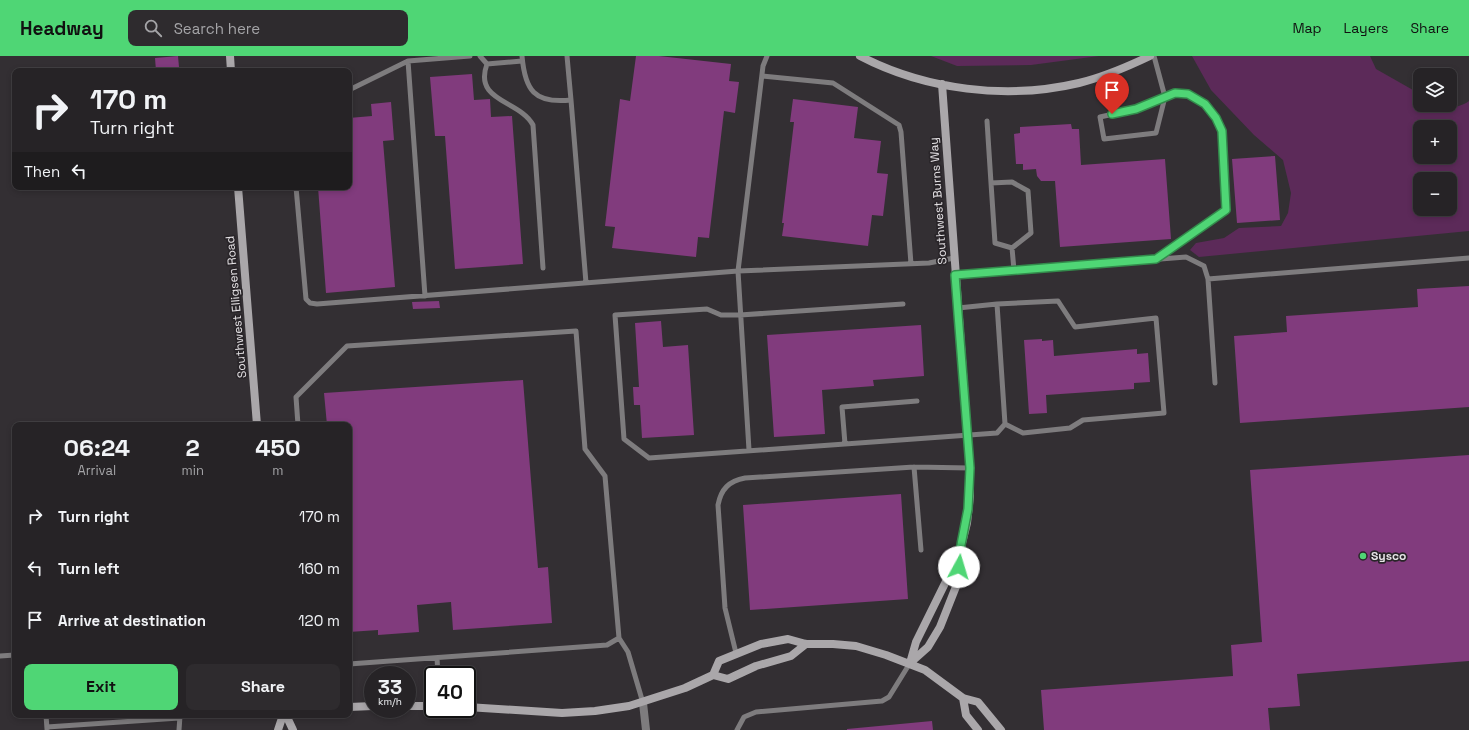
<!DOCTYPE html>
<html lang="en">
<head>
<meta charset="utf-8">
<style>
  body { margin:0; font-family:"Space Grotesk",sans-serif; background:#2e2b2e; color:#f1f3f6; height:100vh; display:flex; flex-direction:column; font-size:15px; white-space:nowrap }
  * { box-sizing:border-box; margin:0 }
  p { font-size:13px; color:#a4a4a7 }
  .icon { flex:none; width:22px; height:22px; fill:none; stroke:currentColor; stroke-width:2; stroke-linecap:round; stroke-linejoin:round }
  .map { position:relative; flex:1; overflow:hidden }
  .drawer { position:absolute; left:12px; top:366px; width:340px; height:296px; display:flex; flex-direction:column; background:#262326; border-radius:8px; box-shadow:0 2px 6px #0003,0 0 0 1px #424043 }
  .drawer>* { flex:none }
  .top-card { position:absolute; left:12px; top:12px; width:340px; height:122px; border-radius:8px; box-shadow:0 2px 6px #0003,0 0 0 1px #424043; background:#262326; color:#f1f3f6; overflow:hidden }
  .fabs { position:absolute; left:1413px; top:12px; display:grid; gap:8px }
  .fabs a { display:grid; place-items:center; width:44px; height:44px; border-radius:8px; background:#262326; box-shadow:0 2px 6px #0003,0 0 0 1px #424043; font-size:20px }
  .speed { position:absolute; left:364px; top:610px; display:flex; gap:8px; font-size:20px; font-weight:700; text-align:center }
  .speed>* { display:grid; place-content:center; width:52px; height:52px; border-radius:50%; background:#262326; box-shadow:0 2px 6px #0003,0 0 0 1px #424043; line-height:1 }
  .speed small { font-size:10px; font-weight:400 }
  .speed .limit { border:2px solid #111; border-radius:6px; background:#fff; color:#111 }
  .pin { position:absolute; display:grid; place-items:center; width:34px; height:34px; color:#fff; margin:-41px -17px; border-radius:50% 50% 50% 0; rotate:-45deg; box-shadow:0 0 4px #0007 }
  .pin .icon { rotate:45deg }
  .me { position:absolute; width:44px; margin:-22px; rotate:6deg; stroke-linejoin:round; filter:drop-shadow(0 0 3px #0008) }
  .turn { display:flex; align-items:center; gap:14px; height:84px; padding:0 12px; font-size:18px }
  .turn .icon { width:52px; height:52px; stroke-width:2.5 }
  .turn b { display:block; font-size:28px; line-height:34px }
  .then { display:flex; align-items:center; height:38px; padding:0 12px; background:#0003; gap:8px; font-size:15px }
  .eta { display:flex; justify-content:space-evenly; align-items:center; height:68px; text-align:center }
  .eta b { font-size:24px; font-weight:700; line-height:28px }
  .cta { display:flex; gap:8px; margin-top:auto; padding:8px 12px }
  .cta a { flex:1; height:46px; border-radius:8px; background:#4fd675; color:#111; font-size:16px; font-weight:700; line-height:46px; text-align:center }
  .cta a+a { background:#2e2b2e; color:#f1f3f6 }
  ul { padding:0; list-style:none }
  li { display:flex; align-items:center; gap:12px; height:52px; padding:0 12px }
  li div { flex:1 }
  li b { display:block; font-size:15px }
  li em { font-style:normal }
  header { display:flex; align-items:center; gap:24px; box-sizing:border-box; height:56px; padding:0 20px; background:#4fd675; color:#111 }
  header strong { font-size:19px }
  nav { display:flex; gap:22px; margin-inline-start:auto; font-size:14px }
  .search { width:280px; height:36px; background:#2e2b2e; display:flex; align-items:center; gap:10px; box-sizing:border-box; padding:0 14px; border-radius:8px; color:#a4a4a7; font-size:15px }
  .map>svg:first-child { display:block }
  .green { fill:#5c2a59; fill-rule:evenodd }
  .building { fill:#813b7d }
  .lines { fill:none; stroke-linecap:round; stroke-linejoin:round }
  .lane { stroke:#7e7c7e; stroke-width:5 }
  .street { stroke:#7e7c7e; stroke-width:8 }
  .secondary { stroke:#aaa7aa; stroke-width:8 }
  .route-casing { stroke:#338b4c; stroke-width:10 }
  .route { stroke:#4fd675; stroke-width:7 }
  .poi-dot { fill:#4fd675; stroke:#292529; stroke-width:1.5 }
  .labels { text-anchor:middle; stroke-width:3.5; stroke-linejoin:round; paint-order:stroke }
  .street-label { font-size:12px; fill:#e6e3e6; stroke:#292529 }
  .poi-label { font-size:12px; font-weight:bold; fill:#e6e3e6; stroke:#292529; text-anchor:start }
</style>
</head>
<body>
<header>
<strong>Headway</strong>
<div class="search"><svg class="icon" aria-label="search" viewBox="0 0 24 24"><circle cx="10" cy="10" r="6"/><path d="M15 15l6 6"/></svg>Search here</div>
<nav><a>Map</a><a>Layers</a><a>Share</a></nav>
</header>
<div class="map">
<svg width="1469" height="674" viewBox="0 0 1469 674">
  <rect width="100%" height="100%" fill="#332f33"/>
  <path class="green" d="M931,0h168l-68,9 -74,1z
    M1192,0h178l6,13 44,25v11c17,0 34,7 49,-4v130l-270,26 -9,-7 6,-7 28,-5 15,-10 42,-2 7,-13 3,-20 -8,-33 -29,-25 -43,-45zM1420,71h30v30h-30zM1420,123h30v30h-30z"/>
  <path class="building" d="M178,0l1,11h-7v4h-16l-1,-13z
    M636,0h23l72,8 -2,17 10,1 -4,31 -11,-2 -15,127 -11,-1 -2,20 -84,-9 3,-21 -10,-1 15,-127 10,2z
    M472,18l2,26 16,-1 1,18 21,-1 11,148 -68,5 -10,-133h-10l-5,-59z
    M793,43l65,8 -4,31 27,3 -4,32 11,1 -5,42 -11,-1 -4,31 -86,-10 2,-13h-2l12,-101h-4z
    M391,46l3,38 -11,1 12,146 -69,6 -8,-106h31v-69l23,-2 -1,-12z
    M1071,68l1,5h7l2,36 84,-6 6,80 -111,8 -5,-66h-14l-4,-5 -1,-7 -13,1v-6h-7l-2,-30 6,-1v-6z
    M1275,100l5,64 -43,3 -5,-64z
    M1469,230v121l-229,16 -6,-87 53,-4 -1,-16 132,-9 -1,-18z
    M439,245l1,7 -27,1 -1,-7z
    M661,265l2,26 25,-2 6,90 -52,3 -2,-33h-6l-1,-18h6l-4,-64z
    M921,269l3,51 -51,4 1,6 -52,4 3,44 -51,3 -7,-102z
    M1042,283v2l11,-1 1,16 83,-7v5l11,-1 2,29 -16,1v6l-88,6 1,18 -18,1 -5,-74z
    M523,324l15,188 10,-1 4,56 -99,7 -2,-28 -34,3 2,27 -41,3v-5l-29,2v-207h-22l-3,-32z
    M1469,399v206l-172,13 3,32 -32,2 2,22h-226l-3,-40 192,-14 -2,-31 31,-3 -12,-172z
    M901,438l7,105 -158,11 -7,-105z
    M932,665l1,9h-86v-1z"/>
  <g class="lines">
    <path class="lane" d="M480,0l7,8 35,-3
      M522,0c3,34 12,48 49,44l-4,-44
      M1154,0l11,41 -9,36 -52,6 -4,-22 36,-8 39,-16 13,1 17,10 11,14 6,13 4,79 -70,49
      M408,5l17,235
      M487,8c-14,38 33,36 46,61l10,143
      M762,20l71,7 66,42 2,7 10,132
      M349,34l59,-29 62,-5
      M571,44l15,183
      M987,65l4,62
      M296,131l10,112 4,4 7,1 421,-33 191,-8 25,-5
      M1012,192l-17,-5 -4,-60 21,-1 16,9 3,42 -19,15 2,22
      M955,219l231,-18 18,9 4,13 7,104
      M1208,223l261,-21
      M903,248l-163,11h-19l-14,-6 -92,6 9,124 25,19 348,-25 8,-9 -8,-120 -39,4
      M997,248l61,-3 17,26 81,-9 8,95 -81,7 -13,8 -47,5 -18,-9
      M298,369l-2,-28 51,-51 229,-15 9,118 20,27 14,162 9,14 15,51
      M845,388l-3,-37 75,-6
      M749,394l-11,-179 25,-205 4,-10
      M914,411l7,83
      M736,597l-11,-45 -7,-103c3,-16 11,-24 27,-27l169,-11 56,1
      M0,600l15,-1
      M437,602l1,17
      M349,608l258,-19 12,-7
      M46,659l1,14
      M47,671l132,-9
      M179,674l1,-14
      M737,674l7,-13 12,-5 126,-11 7,-4 21,-34"/>
    <path class="street" d="M643,647l3,27"/>
    <path class="secondary" d="M230,0l1,15
      M860,0c65,34 147,44 219,27 25,-6 48,-16 71,-27
      M238,131l19,238
      M910,607l18,-16 12,-20 19,-48v-24l8,-32 3,-27 -1,-41 -27,-371
      M910,607l6,-21 42,-85
      M713,619l6,-14 42,-17 27,-5 18,5h27l23,2 30,9 39,15 38,28 15,4 23,28
      M963,642l3,17 12,15
      M407,650h26
      M349,651l24,-1
      M467,651l95,6 33,-2 34,-5 56,-18 28,-13 15,4 28,-13 35,-10 15,-12
      M286,659l7,15
      M278,674l5,-15"/>
  </g>
  <g class="lines">
    <g class="route-casing">
      <path id="route" d="M959,511v-12l9,-46 2,-41 -15,-193 201,-16 70,-49 -4,-79 -6,-13 -11,-14 -17,-10 -13,-1 -39,16 -24,5"/>
    </g>
    <use href="#route" class="route"/>
  </g>
  <circle class="poi-dot" cx="1363" cy="500" r="4"/>
  <g class="labels">
    <g class="street-label">
      <text transform="translate(938 145) rotate(-94)" y="4">Southwest Burns Way</text>
      <text transform="translate(236 251) rotate(-95)" y="4">Southwest Elligsen Road</text>
    </g>
    <g class="poi-label">
      <text x="1371" y="504">Sysco</text>
    </g>
  </g>
</svg>
<div class="fabs">
<a><svg class="icon" aria-label="layers" viewBox="0 0 24 24"><path d="M12 4l9 5-9 5-9-5zM3 14l9 5 9-5"/></svg></a>
<a>+</a>
<a>−</a>
</div>
<div class="speed"><div>33<small>km/h</small></div><div class="limit">40</div></div>
<div class="pin" style="left:1112px;top:58px;background:#d93025"><svg class="icon" aria-label="arrive" viewBox="0 0 24 24"><path d="M6 21V4h12l-3 4 3 4H6"/></svg></div>
<svg class="me" style="left:959px;top:511px" viewBox="-20 -20 40 40"><circle r="19" fill="#fff"/><path d="M0-13L10 11 0 6-10 11z" fill="#4fd675"/></svg>
<div class="top-card">
<div class="turn"><svg class="icon" aria-label="right" viewBox="0 0 24 24"><path d="M7 20v-9h11M14 6l5 5-5 5"/></svg><div><b>170 m</b>Turn right</div></div>
<div class="then">Then<svg class="icon" aria-label="left" viewBox="0 0 24 24"><path d="M17 20v-9H6M10 6l-5 5 5 5"/></svg></div>
</div>
<section class="drawer">
<div class="eta">
<div><b>06:24</b><p>Arrival</p></div>
<div><b>2</b><p>min</p></div>
<div><b>450</b><p>m</p></div>
</div>
<ul>
<li><svg class="icon" aria-label="right" viewBox="0 0 24 24"><path d="M7 20v-9h11M14 6l5 5-5 5"/></svg><div><b>Turn right</b></div><em>170 m</em></li>
<li><svg class="icon" aria-label="left" viewBox="0 0 24 24"><path d="M17 20v-9H6M10 6l-5 5 5 5"/></svg><div><b>Turn left</b></div><em>160 m</em></li>
<li><svg class="icon" aria-label="arrive" viewBox="0 0 24 24"><path d="M6 21V4h12l-3 4 3 4H6"/></svg><div><b>Arrive at destination</b></div><em>120 m</em></li>
</ul>
<div class="cta"><a>Exit</a><a>Share</a></div>
</section>
</div>
</body>
</html>
